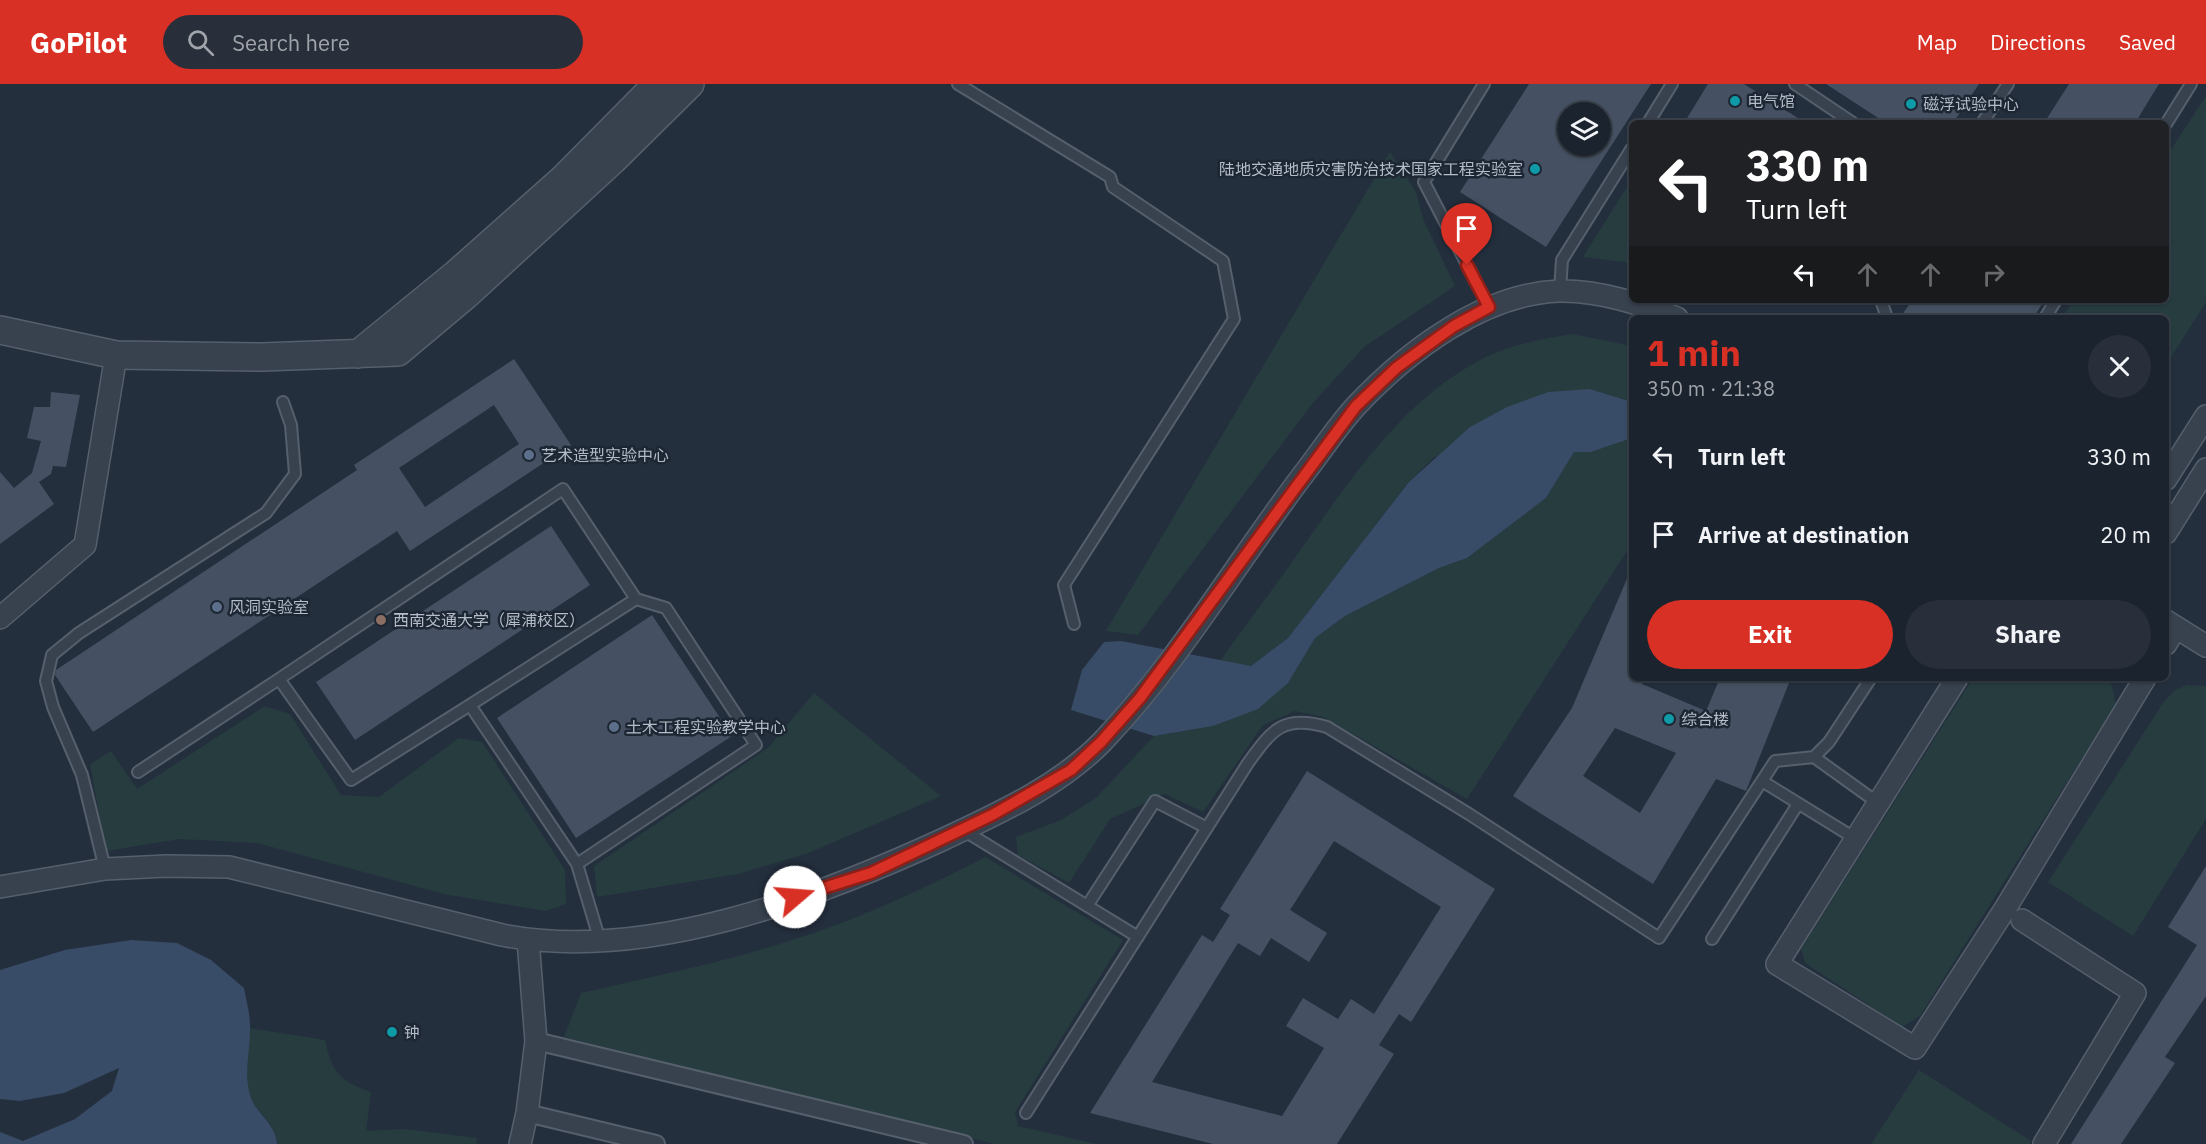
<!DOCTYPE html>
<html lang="en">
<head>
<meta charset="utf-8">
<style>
  body { margin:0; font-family:"IBM Plex Sans","Noto Sans SC",sans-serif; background:#282f3a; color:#f1f3f6; height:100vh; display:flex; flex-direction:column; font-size:22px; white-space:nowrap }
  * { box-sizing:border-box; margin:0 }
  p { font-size:20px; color:#a0a4aa }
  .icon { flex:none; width:33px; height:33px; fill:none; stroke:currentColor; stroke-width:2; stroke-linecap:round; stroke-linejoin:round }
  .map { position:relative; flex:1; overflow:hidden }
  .panel { position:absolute; left:1629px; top:231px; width:540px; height:366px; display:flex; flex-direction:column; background:#1b232e; border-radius:9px; box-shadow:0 2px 4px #0004,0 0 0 2px #39404a }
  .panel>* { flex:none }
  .guide { position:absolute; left:1629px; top:36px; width:540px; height:183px; border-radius:9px; box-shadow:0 2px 4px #0004,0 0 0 2px #39404a; background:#202124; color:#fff; overflow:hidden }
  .buttons { position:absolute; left:1557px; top:18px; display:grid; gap:12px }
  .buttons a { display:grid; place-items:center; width:54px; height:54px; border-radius:50%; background:#1b232e; box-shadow:0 2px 4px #0004,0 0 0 2px #39404a; font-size:30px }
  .pin { position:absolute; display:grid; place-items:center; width:51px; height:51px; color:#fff; margin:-62px -26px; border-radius:50% 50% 50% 0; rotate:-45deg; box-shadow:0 0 6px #0007 }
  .pin .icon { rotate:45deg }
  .me { position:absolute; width:66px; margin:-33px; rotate:72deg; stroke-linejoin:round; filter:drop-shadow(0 0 4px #0008) }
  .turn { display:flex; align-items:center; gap:21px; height:126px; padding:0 18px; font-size:27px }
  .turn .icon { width:78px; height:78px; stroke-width:2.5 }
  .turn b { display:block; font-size:42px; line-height:51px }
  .lanes { display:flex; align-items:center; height:57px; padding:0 18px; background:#0003; justify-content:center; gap:30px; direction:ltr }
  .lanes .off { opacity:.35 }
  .round { display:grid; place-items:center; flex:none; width:63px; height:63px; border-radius:32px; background:#282f3a }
  .headline { display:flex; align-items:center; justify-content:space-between; height:102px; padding:0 18px }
  h1 { font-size:36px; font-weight:800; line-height:45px; color:#d93025 }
  .button { display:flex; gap:12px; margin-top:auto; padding:12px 18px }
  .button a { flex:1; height:69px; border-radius:36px; background:#d93025; color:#fff; font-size:24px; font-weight:800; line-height:69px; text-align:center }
  .button a+a { background:#282f3a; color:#f1f3f6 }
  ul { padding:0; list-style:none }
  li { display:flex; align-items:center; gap:18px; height:78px; padding:0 18px }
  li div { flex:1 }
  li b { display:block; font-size:22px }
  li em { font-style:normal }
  header { display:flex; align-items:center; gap:36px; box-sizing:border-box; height:84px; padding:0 30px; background:#d93025; color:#fff }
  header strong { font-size:28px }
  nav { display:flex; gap:33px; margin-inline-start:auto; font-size:21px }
  .search { width:420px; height:54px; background:#282f3a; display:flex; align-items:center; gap:15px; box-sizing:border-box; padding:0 21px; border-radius:33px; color:#a0a4aa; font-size:22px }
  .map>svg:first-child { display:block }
  .green { fill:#263c3f }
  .water { fill:#394c67 }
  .building { fill:#455162; fill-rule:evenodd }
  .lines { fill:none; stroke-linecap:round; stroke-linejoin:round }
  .service-casing { stroke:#565f6c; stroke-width:14 }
  .pedestrian-casing { stroke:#565f6c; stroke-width:20 }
  .minor-casing { stroke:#565f6c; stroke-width:24 }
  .tertiary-casing { stroke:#565f6c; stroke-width:30 }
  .service { stroke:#38414e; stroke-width:10 }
  .pedestrian { stroke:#38414e; stroke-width:16 }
  .minor { stroke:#38414e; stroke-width:21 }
  .tertiary { stroke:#38414e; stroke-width:27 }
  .route-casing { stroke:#8d1f18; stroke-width:15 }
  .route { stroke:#d93025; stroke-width:10 }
  .culture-dot { fill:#0f9aa8; stroke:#1d2633; stroke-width:2 }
  .service-dot { fill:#5c6f8a; stroke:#1d2633; stroke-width:2 }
  .education-dot { fill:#8d6e63; stroke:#1d2633; stroke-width:2 }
  .labels { text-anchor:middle; stroke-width:5; stroke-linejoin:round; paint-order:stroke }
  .poi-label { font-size:16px; fill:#b4bcc9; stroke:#1d2633; text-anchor:start }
</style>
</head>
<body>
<header>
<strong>GoPilot</strong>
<div class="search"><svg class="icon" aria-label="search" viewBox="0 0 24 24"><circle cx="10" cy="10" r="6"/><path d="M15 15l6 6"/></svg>Search here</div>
<nav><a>Map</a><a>Directions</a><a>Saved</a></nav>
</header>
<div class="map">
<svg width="2206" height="1060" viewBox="0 0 2206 1060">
  <rect width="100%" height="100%" fill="#242f3e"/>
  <path class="green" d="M2206,12v206l-40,63v-47h-104l11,-18h93v-143z
    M1390,68l26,40 7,27 32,67 -91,61 -52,57 -174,231 -32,-4z
    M1632,95v84l-49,-6z
    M1572,250l60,12v56l-42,-13 -157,69 -24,24 -121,156 -37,28 -31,-5c22,-31 45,-61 67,-92 54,-75 108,-164 193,-209 28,-15 61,-21 92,-26z
    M1632,354v105l-165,256 -144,-82 -28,-6 -32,14 -60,87 -38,-18 -55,25 -41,64 -51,-28 -2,-18 45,-17 35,-22 58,-62 59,-10 75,-43 27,-45 30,-22 94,-48 28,-10 79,-60 28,-46h17z
    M1973,594h131l7,5 5,21 -196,312 -18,11 -97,-64 -4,-14z
    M2187,601l19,1v133l-73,117 -85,-54 115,-179 11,-12z
    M814,609l127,103 -135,58 -68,20 -141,23 -3,-31 174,-118z
    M265,622l25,8 51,81 38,2 80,-59 23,4 83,128 1,34 -20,7 -102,-17 -187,-51 -77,-4 -74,12 -16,-87 21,-13 26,38z
    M985,773l138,83 -108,172 3,14 78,18h-101l-431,-107 17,-44c69,-16 139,-30 208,-52 68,-21 133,-51 196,-84z
    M250,944l75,12c7,33 15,41 46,52l-5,39 38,-2 73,9 -1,6h-199c-1,-19 -17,-29 -26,-45 -10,-20 -3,-50 -1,-71z
    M1919,986l112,71 -1,3h-159z"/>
  <path class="water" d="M1590,305l42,13v36l-41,14h-17l-28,46 -79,60 -28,10 -94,48 -30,22 -27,45 -30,26 -45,17 -59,10 -83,-26 11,-40 22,-28 17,-1 130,25 37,-28 121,-156 61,-55 37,-20 41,-15z
    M131,856l46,3 34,17 33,28c2,12 6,25 6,37 1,24 -7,46 0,70 5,18 26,28 27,49h-277v-12l23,9 52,-22 37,-28 7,-23 -55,25 -44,8 -20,-2v-129l65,-20z"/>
  <path class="building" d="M1529,0h122l-105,163 -86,-55zM1568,28h32v34h-32z
    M1708,0h36l62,39h-122z
    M1826,0h153l-26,39h-67z
    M2069,0h90l-24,39h-91z
    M1912,216h133l-12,18h-133z
    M514,275l57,86 -161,106 -13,-20 -304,201 -38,-57 1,-5 301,-200 -3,-5zM494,321l25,39 -94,63 -26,-39z
    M51,308l29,3 -14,72 -13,-1 -2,8 -12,8 15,22 -54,40v-72l14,16 18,-15 9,-32 -14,-3 7,-31h16z
    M551,442l39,59 -235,155 -39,-58z
    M1632,483v111h13l-3,6 64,27 14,-33h71l-45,113 -30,-12 -63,105 -140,-88 59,-88zM1615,644l61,25 -36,60 -57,-37z
    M652,531l80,121 -156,102 -79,-120z
    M1307,687l188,118 -84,133 -12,-8 -20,31 15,9 -57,90h-124l-123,-31 112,-178 11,7 17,-27 -10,-6zM1334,757l107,66 -67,107 -23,-15 -13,20 -35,-21 -17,28 38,22 -42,68 -130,-34 86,-139 22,13 11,-18 38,24 18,-29 -37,-23z
    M2206,782v130l-41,61 10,6 -54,81h-50l126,-199 -29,-18z"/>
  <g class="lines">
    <g class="service-casing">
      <path id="service" d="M958,0l152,93 3,10 110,74 11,58 -170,266 10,39
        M1484,0l-60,98 65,125
        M1795,0l58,39
        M1648,39l24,-39
        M1982,39l26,-39
        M2166,40l25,-40
        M1560,207l2,-31 70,-112
        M1881,216l6,18
        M2045,234l11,-18
        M470,621l166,-106
        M1814,673l64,46
        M138,688l141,-93
        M1762,697l94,58
        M963,746l175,107
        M577,780l-107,-159 -119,75 -72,-101 284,-190 73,110 30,9 90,137 -179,119 23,77
        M105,785l-23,-94 -29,-68 -7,-26 6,-26 27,-22 187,-120 29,-39 -4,-49 -8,-23
        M1087,822l68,-105 52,27
        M1712,855l86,-135
        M1026,1029l222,-350c24,-33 35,-49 79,-36l142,87 190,124 116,-177 39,-4 15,-15 42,-64"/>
    </g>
    <g class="pedestrian-casing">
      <path id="pedestrian" d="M536,957l428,103
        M527,1029l129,31"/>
    </g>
    <g class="minor-casing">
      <path id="minor" d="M2166,395l40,-63
        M2166,449l40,-64
        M0,534l85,-73 31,-190
        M2166,537l40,25
        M2166,560l10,-17
        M1957,594l-180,286 138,84 90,-139 140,-231
        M0,803l105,-18 61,-3 63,1 273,68c143,28 314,-37 442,-96 55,-26 115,-53 158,-97 79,-83 137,-184 207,-275 16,-21 31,-44 48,-62 51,-54 126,-111 202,-114 40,-1 81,13 118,27
        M2022,836l113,73 -91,151
        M520,1060l7,-31 9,-72 -8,-101"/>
    </g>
    <g class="tertiary-casing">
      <path id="tertiary" d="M0,246l116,25 146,2 136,-5 68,-57 147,-135 77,-76
        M358,270l98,-80 107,-95 94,-95"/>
    </g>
    <use href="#service" class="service"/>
    <use href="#pedestrian" class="pedestrian"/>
    <use href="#minor" class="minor"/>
    <use href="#tertiary" class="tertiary"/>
  </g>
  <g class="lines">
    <g class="route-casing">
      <path id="route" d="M795,813l76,-24 121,-58 79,-45 30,-28 39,-44 216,-292 40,-38 58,-42 35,-19 -22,-42"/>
    </g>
    <use href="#route" class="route"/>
  </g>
  <g class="culture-dot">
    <circle cx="1735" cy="17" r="6"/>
    <circle cx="1911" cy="20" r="6"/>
    <circle cx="1535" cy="85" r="6"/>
    <circle cx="1669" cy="635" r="6"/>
    <circle cx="392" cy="948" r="6"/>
  </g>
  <g class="service-dot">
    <circle cx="529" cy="371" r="6"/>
    <circle cx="217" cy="523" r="6"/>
    <circle cx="614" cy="643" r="6"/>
  </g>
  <circle class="education-dot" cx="381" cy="536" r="6"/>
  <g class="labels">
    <g class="poi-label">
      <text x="1747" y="23">电气馆</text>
      <text x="1923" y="26">磁浮试验中心</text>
      <text x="1523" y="91" text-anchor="end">陆地交通地质灾害防治技术国家工程实验室</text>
      <text x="541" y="377">艺术造型实验中心</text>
      <text x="229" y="529">风洞实验室</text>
      <text x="393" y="542">西南交通大学（犀浦校区）</text>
      <text x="1681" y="641">综合楼</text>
      <text x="626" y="649">土木工程实验教学中心</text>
      <text x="404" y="954">钟</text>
    </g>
  </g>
</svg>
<div class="buttons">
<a><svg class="icon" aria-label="layers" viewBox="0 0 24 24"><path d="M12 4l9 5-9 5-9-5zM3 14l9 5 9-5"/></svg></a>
</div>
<div class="pin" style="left:1467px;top:181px;background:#d93025"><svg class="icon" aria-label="arrive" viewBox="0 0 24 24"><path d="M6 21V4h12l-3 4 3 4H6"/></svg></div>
<svg class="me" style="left:795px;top:813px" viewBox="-20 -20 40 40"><circle r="19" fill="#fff"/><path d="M0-13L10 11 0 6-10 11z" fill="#d93025"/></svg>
<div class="guide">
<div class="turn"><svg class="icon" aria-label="left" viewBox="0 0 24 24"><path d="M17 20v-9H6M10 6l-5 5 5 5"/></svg><div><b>330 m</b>Turn left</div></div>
<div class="lanes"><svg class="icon" aria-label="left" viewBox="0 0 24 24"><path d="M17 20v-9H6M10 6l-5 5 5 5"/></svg><svg class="icon off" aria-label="ahead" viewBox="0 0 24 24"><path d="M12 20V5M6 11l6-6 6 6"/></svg><svg class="icon off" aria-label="ahead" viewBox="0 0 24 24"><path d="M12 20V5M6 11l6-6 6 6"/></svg><svg class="icon off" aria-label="right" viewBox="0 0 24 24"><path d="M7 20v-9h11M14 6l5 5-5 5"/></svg></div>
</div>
<section class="panel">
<div class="headline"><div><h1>1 min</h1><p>350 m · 21:38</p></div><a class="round"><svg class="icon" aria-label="close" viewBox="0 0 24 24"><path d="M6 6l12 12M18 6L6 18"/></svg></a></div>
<ul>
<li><svg class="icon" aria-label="left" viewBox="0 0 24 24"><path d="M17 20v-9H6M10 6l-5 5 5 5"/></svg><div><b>Turn left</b></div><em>330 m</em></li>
<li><svg class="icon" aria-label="arrive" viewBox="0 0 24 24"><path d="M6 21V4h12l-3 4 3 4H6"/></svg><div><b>Arrive at destination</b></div><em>20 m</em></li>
</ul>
<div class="button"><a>Exit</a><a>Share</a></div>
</section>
</div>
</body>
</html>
